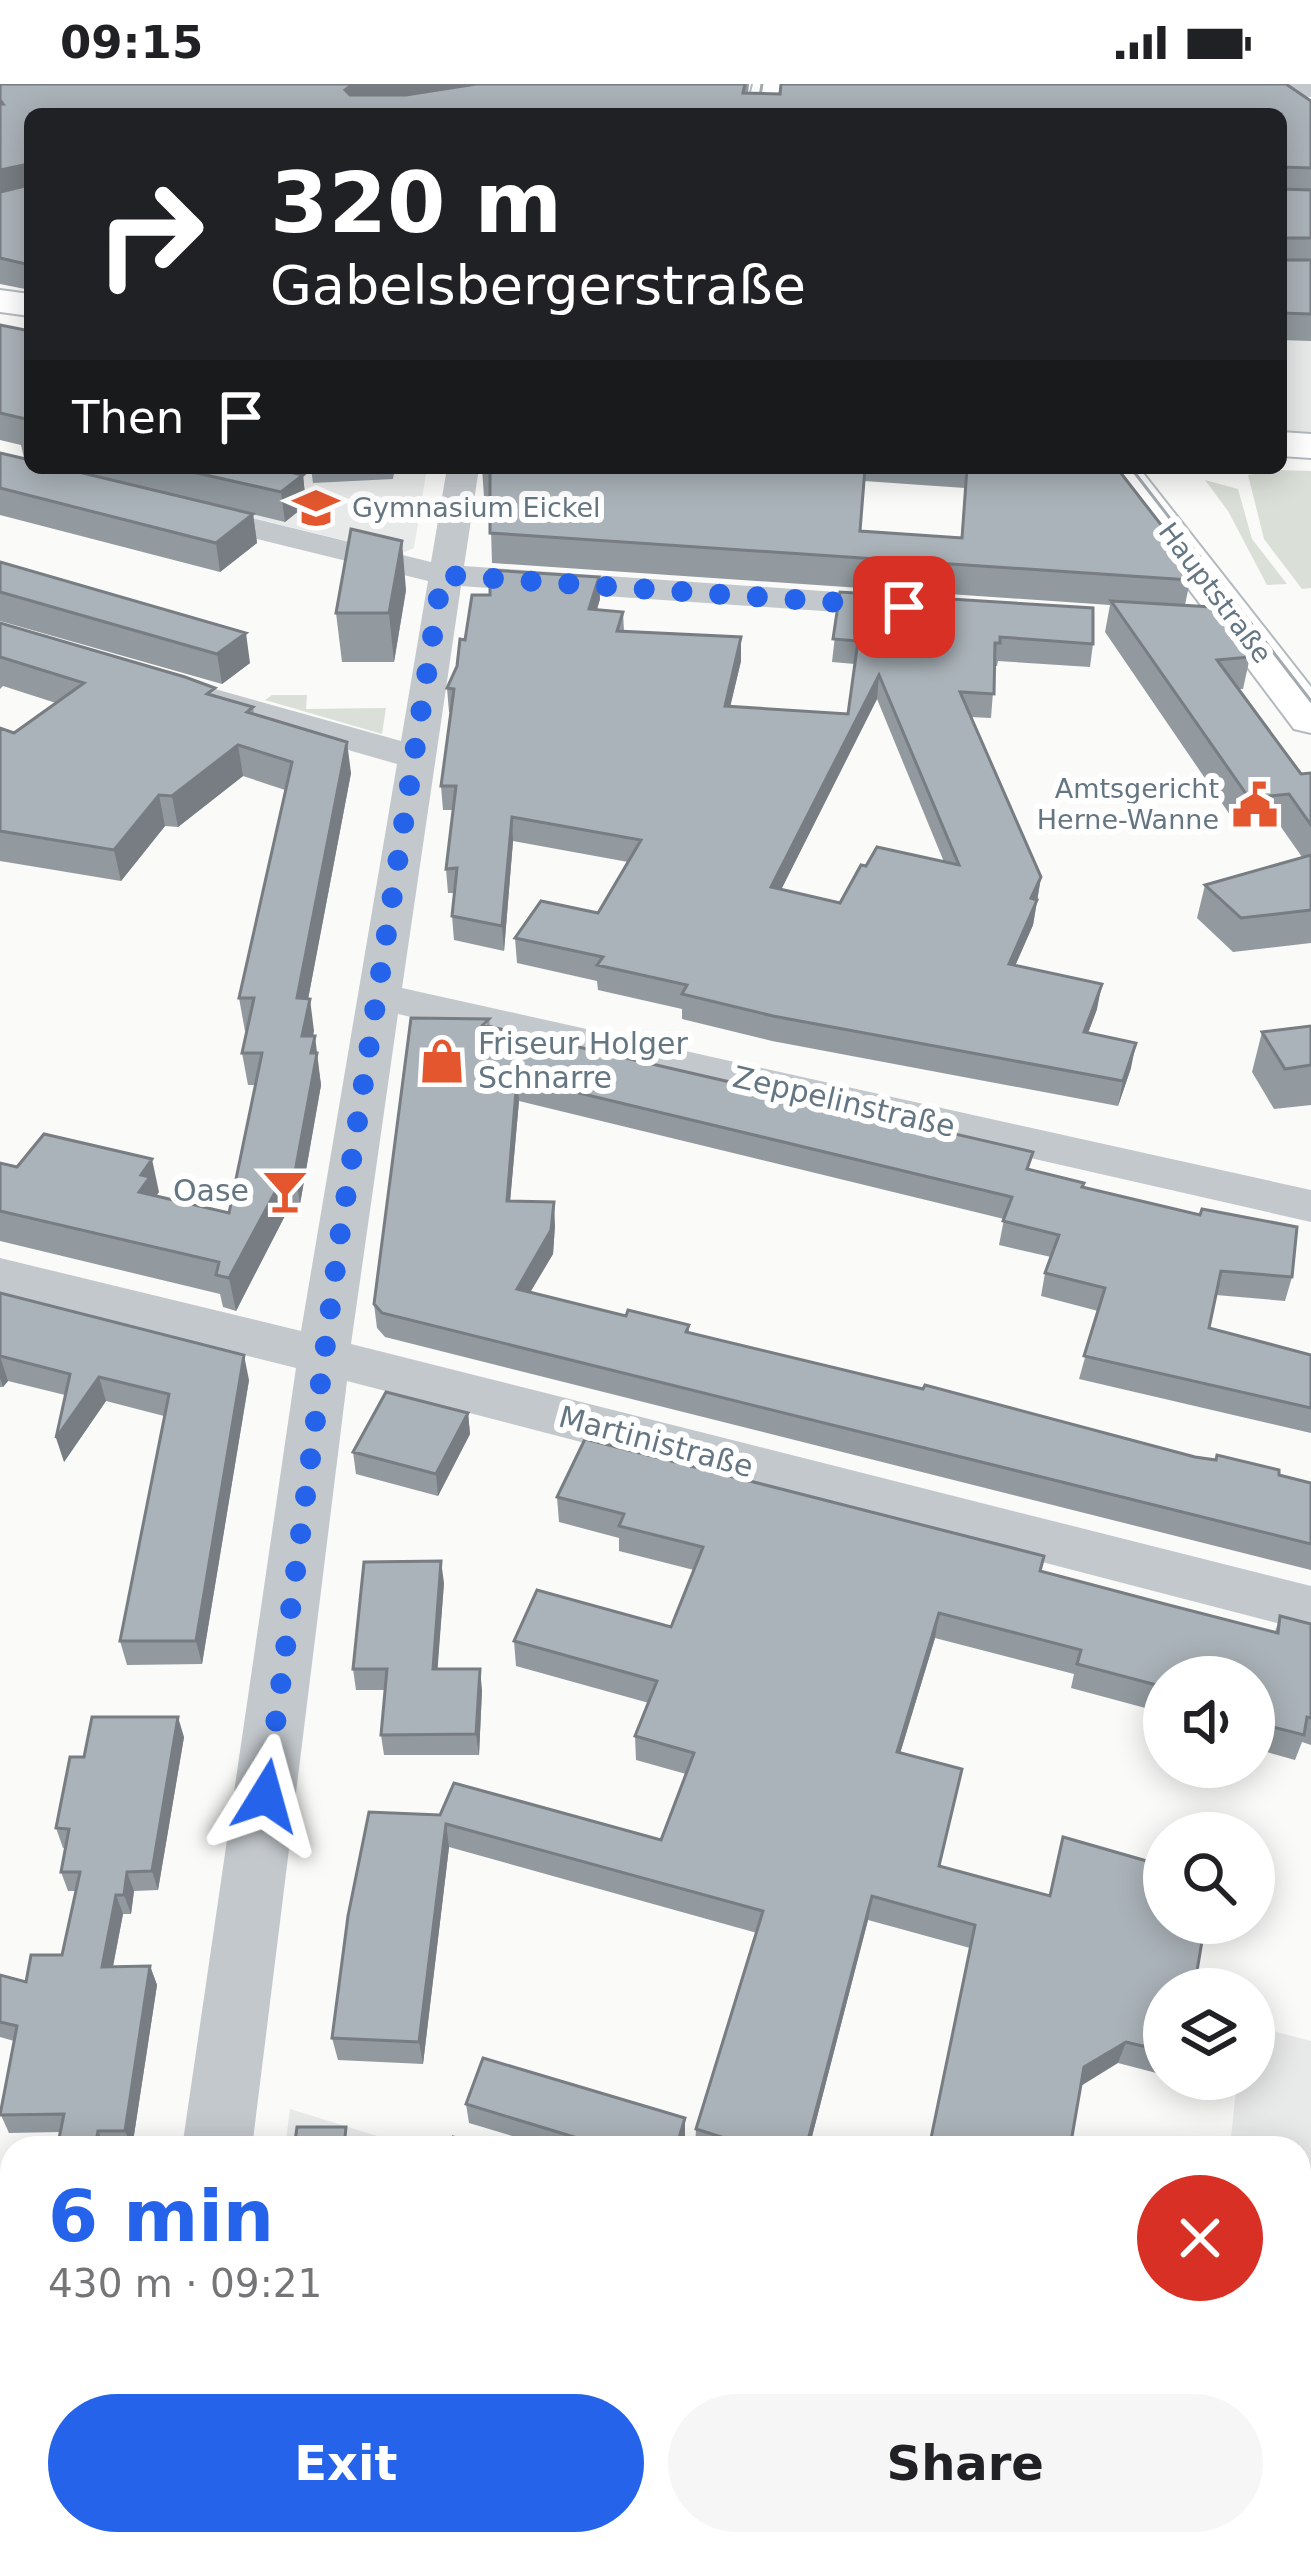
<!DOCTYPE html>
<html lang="en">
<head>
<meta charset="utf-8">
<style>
  body { margin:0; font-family:"DejaVu Sans",sans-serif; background:#f6f6f6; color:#202124; height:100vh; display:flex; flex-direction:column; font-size:45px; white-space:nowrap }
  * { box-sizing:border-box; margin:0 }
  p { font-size:39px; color:#757577 }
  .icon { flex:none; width:66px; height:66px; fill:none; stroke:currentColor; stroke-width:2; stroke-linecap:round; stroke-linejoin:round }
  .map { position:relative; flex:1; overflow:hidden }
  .drawer { position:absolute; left:0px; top:2052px; width:1311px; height:420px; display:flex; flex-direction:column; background:#fff; border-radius:36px 36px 0 0; box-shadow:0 6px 30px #0003 }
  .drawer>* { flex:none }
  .top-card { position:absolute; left:24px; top:24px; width:1263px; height:366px; border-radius:18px; box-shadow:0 6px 30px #0003; background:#202124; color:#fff; overflow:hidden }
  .buttons { position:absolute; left:1143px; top:1572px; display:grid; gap:24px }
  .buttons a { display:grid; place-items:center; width:132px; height:132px; border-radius:50%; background:#fff; box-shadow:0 6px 30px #0003; font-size:60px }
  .pin { position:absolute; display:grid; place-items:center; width:102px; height:102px; color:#fff; margin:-51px; border-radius:24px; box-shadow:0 6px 18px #0006 }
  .me { position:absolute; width:132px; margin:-66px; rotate:8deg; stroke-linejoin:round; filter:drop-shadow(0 0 9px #0008) }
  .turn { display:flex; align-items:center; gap:42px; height:252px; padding:0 48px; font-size:54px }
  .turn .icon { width:156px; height:156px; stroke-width:2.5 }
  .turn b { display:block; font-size:84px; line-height:102px }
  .then { display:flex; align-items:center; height:114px; padding:0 48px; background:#0003; gap:24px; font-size:45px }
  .round { display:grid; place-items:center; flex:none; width:126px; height:126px; border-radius:63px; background:#f6f6f6 }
  .headline { display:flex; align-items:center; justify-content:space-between; height:204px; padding:0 48px }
  h1 { font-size:72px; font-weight:600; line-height:90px; color:#2563eb }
  .primary-button { display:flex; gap:24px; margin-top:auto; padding:24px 48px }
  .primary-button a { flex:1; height:138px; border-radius:72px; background:#2563eb; color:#fff; font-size:48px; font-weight:600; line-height:138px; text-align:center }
  .primary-button a+a { background:#f6f6f6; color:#202124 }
  .status { display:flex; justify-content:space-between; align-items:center; height:84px; padding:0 60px; background:#fff; direction:ltr }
  .status svg { height:33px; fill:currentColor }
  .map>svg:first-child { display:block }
  .built { fill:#e8e9e9 }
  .green { fill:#dadfd7 }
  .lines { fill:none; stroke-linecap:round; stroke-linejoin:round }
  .secondary-casing { stroke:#b3babf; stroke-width:4 }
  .street { fill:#c3c8cc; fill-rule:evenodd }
  .secondary { fill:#fff; fill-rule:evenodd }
  .tram { stroke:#a2aab0; stroke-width:3 }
  .wall { fill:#929a9f; fill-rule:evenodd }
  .shaded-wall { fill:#777d82 }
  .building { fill:#aab3b9; stroke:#777d82; stroke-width:3; fill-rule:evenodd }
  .route { stroke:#2563eb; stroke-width:21; stroke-dasharray:0 37.8 }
  .labels { text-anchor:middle; stroke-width:12; stroke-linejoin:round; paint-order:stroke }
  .far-poi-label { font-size:27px; fill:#657683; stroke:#fff; text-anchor:start }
  .far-street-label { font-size:27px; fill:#657683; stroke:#fff }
  .poi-label { font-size:30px; fill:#657683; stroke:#fff; text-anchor:start }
  .street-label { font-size:30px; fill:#657683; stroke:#fff }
</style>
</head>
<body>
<div class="status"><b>09:15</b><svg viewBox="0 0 49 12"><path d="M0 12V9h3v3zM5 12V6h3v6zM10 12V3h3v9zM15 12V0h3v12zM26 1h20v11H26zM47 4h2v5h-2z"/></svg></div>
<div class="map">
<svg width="1311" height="2472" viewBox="0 0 1311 2472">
  <rect width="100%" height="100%" fill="#fafaf8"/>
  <path class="built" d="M1281,200l30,1v151l-30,-1z
    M51,384h376l-13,80 -14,6z
    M1254,1942l57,15v515h-80l1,-12h67v-396h-69l7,-69h17z
    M290,2025l126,39h-131z"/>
  <path class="green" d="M1277,386l34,1v117l-9,1 -38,-50 -16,-64z
    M1205,396l33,9 14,50 35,45 -20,1 -39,-74z
    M272,611h35l-1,14 80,-1 -4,26 -117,-34z
    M234,2460h454l39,12h-494z"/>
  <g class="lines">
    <g class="secondary-casing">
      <path id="secondary" d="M753,0h28l-5,30h-30z
        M0,206l30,4v22l-30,-4z
        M1281,348l30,2v24l-30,-2z
        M1098,384h41l172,219v46l-17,-4z"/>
    </g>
    <path class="street" d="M1162,0h149v13l-138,-6z
      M447,384h32l-15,98 445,31 12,3 5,7 -5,7 -12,3 -448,-31 -59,402 909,202v32l-913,-208 -47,330 960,242v46l-964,-251 -95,767h-70l114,-780 -296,-74v-36l301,73 96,-567 -220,-63 -5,-8 5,-8 13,-3 211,59 27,-160 -252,-62 -5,-7 16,-10 244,60z
      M122,2460h80l-1,12h-80z"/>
    <use href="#secondary" class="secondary"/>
    <path class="tram" d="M757,30l5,-30
      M1131,384l180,233"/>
  </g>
  <path class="wall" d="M0,0h749l-1,9 563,8v240l-30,-1v-226h-1251v176l-30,-6z
    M0,241l30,6v137h241l32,7 3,30 -21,17 -49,-12 17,4 4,29 -37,29 -220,-57v-62l24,5 -3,-13 -21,-5z
    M311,384h84l-2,11 -80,4z
    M482,384h635l76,98 -8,39 65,52 -7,32h-5l63,85 10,-1v170l-78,9 -36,-34 8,-33 97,-28 -21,-30 -40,4 -136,-199 5,-27 -618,-42 -2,-66h-6zM864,397l101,7 -4,49 -101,-6z
    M0,478l250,101 -28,21 -222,-63z
    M406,506l-12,72h-52l-6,-49z
    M840,508l253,52 -3,23 -92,-6 -1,5h-2l-4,52 -21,-1 71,160 -8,48 -18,41 82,43 -9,24 43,35 -13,38 -346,-65 -90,-22v-10l-84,-19 -1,-9 -80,-18 -2,-25 83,-25 30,-51 -115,-21 -9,110 -50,-11 -2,-24 3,-23h-7l-2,-24 7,-59h-10l-2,-24 10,-74h-2l-2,-24 10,-22 8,-26 135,-41 -3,11 26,2 1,19 117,30 -11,45 118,8 7,-50 -23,-2zM877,615l67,163 -78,4 -26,37 -59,-14z
    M0,539l253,84 1,7 97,59 -43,226 13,86 -21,119h-9l-55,107 -13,-4 -3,-13 -220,-53v-78l159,29 -3,4 73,17 26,-128h-7l-6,-32 5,-22h-2l-6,-33 46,-208 -42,-14 -65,51 -13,-1 -44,55 -121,-20v-133l14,5 42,-30 -53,-17 -3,3z
    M489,935l1,7 540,144 53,18 209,89 -7,24 -69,-6 -7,33 102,27v78l-232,-54 19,-68 -57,-15 4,-23 6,-16 -52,-12 5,-26 -485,-118 -9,100 45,24 -2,29 -23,38 96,24 63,9v8l506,124 116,26v87l-926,-233 -8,-9 -3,-24z
    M1311,942v79l-37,4 -22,-37 10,-40z
    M0,1209l249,87 -47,284 -75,1 -7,-24 44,-225 -58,-15 -42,61 1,-67 -57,-14 -5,6h-3z
    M468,1329l2,21 -32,62 -82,-22 -3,-22z
    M557,1413l483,75 235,60 5,-16 31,8v121l-9,-3 -7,18 -39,-11 1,-10 -3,-1v-61h-90v36l-93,-25 3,-14 -139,-36 -35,115 62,16 -22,97 109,30 14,-59 101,152v86l-46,-12 -148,-115 -102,-28 -59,228h-114l1,-19 61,-196 -308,-86 -26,217 -85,-4 -6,-22 37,-226 292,28 25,-66 -50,-14 -1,-24 14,-33 -133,-37 -2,-25 157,-14 23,-57 -75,-19v-13l-60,-16z
    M444,1499l-7,86 45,21 -3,65h-95l-3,-20 4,-45h-29l-3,-21z
    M184,1653l-26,153 -24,1 -3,23h-8l-10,53 37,-1 7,19 -25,163h-75l3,-16 -51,1 -9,-20 14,-72 -14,-4v-62l26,7 36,-27 14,-64h-8l-7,-19 4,-24h-2l-7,-20 28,-71z
    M466,2020l219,14v19l-4,11h-129l-83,-25z
    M0,2110h12v147l-12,1z
    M1170,2460h67l-2,12h-47l-18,-7z"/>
  <path class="shaded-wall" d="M353,0h130l-135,29 -3,-23z
    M28,80l2,26 -30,6v-26z
    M303,391l3,30 -21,17 -4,-30z
    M253,430l4,29 -37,29 -4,-29z
    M402,457l4,49 -12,72 -5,-49z
    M599,493l1,22 -11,34v-24z
    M246,549l4,30 -28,21 -5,-30z
    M741,553v24l-16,68v-23z
    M879,591l-2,24 -107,213 1,-25z
    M347,658l4,31 -49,258 -5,-33z
    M238,661l5,31 -65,51 -6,-31z
    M159,711l6,31 -44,55 -7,-31z
    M512,733l1,24 -9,110 -2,-25z
    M1041,793l-8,48 -28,64 4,-25 22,-66z
    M1102,900l-5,25 -18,48 5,-25z
    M310,915l4,32 -7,37 -5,-32z
    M315,952l6,49 -21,119 -5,-32z
    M1136,959l-5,25 -13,38 5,-25z
    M517,994l2,23 -11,124 -1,-24z
    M152,1075l7,33 -4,5 -16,-5 2,-17z
    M286,1088l5,32 -55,107 -7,-33z
    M554,1118l1,23 -2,29 -35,59 -1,-24z
    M244,1271l5,25 -47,284 -6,-23z
    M0,1272l8,25 -5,6 -3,-9z
    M99,1293l7,24 -42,61 -8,-24z
    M468,1329l2,21 -32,62 -2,-22z
    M441,1477l3,22 -8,107 -3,-21z
    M939,1529l-4,25 -42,139 4,-25z
    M480,1585l2,21 -3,65 -3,-21z
    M178,1633l6,20 -26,153 -6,-19z
    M446,1740l3,23 -26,217 -4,-22z
    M127,1788l7,19 -3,23 -7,-19z
    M116,1811l7,19 -14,72 -7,-19z
    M872,1812l-4,24 -59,228h-3z
    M150,1882l7,19 -25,163 -7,-17z
    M1126,1958l-8,21 -42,26 8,-22z
    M685,2034v19l-4,11h-5z
    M98,2047l8,17h-11z"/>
  <path class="building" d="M0,0h353l-8,6 5,5h56l70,-11h269l-2,9 37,1 1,-10h505l25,17v67l-28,-1v22l28,1v48h-28v22h28v54l-30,-1v-199h-1251v151l-30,-7v-66l29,-7 -1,-21 -28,6v-66h3l-3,-4z
    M0,241l30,6v89l-30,-7z
    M0,369l30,7v8h32l191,46 -37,29 -216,-55z
    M175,384h96l32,7 -22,17z
    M490,384h375l-5,63 102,7 5,-70h150l76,98 -12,1 9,13 -700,-47z
    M351,445l51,12 -13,72h-53z
    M0,478l246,71 -29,21 -217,-62z
    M490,486l109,7 -10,32 34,3 -6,19 124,6 -16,69 123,8 10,-73 -25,-2 7,-47 253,16v36l-93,-7v6h-5l-1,51 -34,-2 81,185 -10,21 6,2 -28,64 93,20 -18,48 52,11 -13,38 -350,-65 -91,-22 5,-9 -90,-20 6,-8 -88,-19 26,-37 57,12 43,-73 -129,-23 -10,109 -50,-10 5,-48 -11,1 10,-83h-15l13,-97 -7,-1 10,-22 3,-27 5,1 7,-45h18zM879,591l80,190 -82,-18 -11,19 -5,-1 -21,38 -69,-16z
    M1111,517l101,6 38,50 -33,3 84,114 10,-1v52l-22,-31 -40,4z
    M0,539l185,54 30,11 -8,6 46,13 -6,5 100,30 -50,256 13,1 -8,37h13l-4,17h6l-22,119h-9l-57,106 -13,-3 3,-13 -219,-51v-48l17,4 27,-33 108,25 -11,16 9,2 -11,15 90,21 33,-160h-20l12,-55h-15l53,-236 -54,-17 -66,51 -13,-1 -45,55 -114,-19v-103l14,5 70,-50 -84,-26z
    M1311,771v55l-70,8 -36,-33z
    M411,934l78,1 -6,6 550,127 -6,17 57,14 -2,4 118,28 2,-6 95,18 -5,50 -71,-6 -12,57 102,27v53l-227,-52 21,-68 -60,-15 14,-38 -56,-14 9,-24 -495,-119 -10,123 47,1 -3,28 -34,59 109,27 2,-6 61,15 -3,7 237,57 2,-4 270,72 21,3 1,-5 62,15v5l32,8v61l-929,-231 -8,-9z
    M1311,942v39l-26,4 -23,-37z
    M0,1209l244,62 -48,286h-76l49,-247 -70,-17 -43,61 14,-64 -70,-18z
    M386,1308l82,21 -32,61 -83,-22z
    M585,1355l459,117 -4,15 125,33 113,29 2,-17 31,8v94l-4,-1 -3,18 -39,-10 1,-11 -12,-3v-34h-90v10l-87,-23 4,-14 -142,-37 -42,139 65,17 -23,97 111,30 13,-59 101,29v57h41l-11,66h-30v62l-38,-9 -42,25 -14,81h-141l46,-223 -103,-29 -66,252h-50l-60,-19 67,-218 -317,-87 -27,218 -87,-4 16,-122 21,-104 71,3 14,-32 207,57 33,-87 -59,-17 22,-55 -143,-40 23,-51 134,37 32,-80 -84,-21 5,-12 -67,-17z
    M441,1477l-8,108h47l-4,65 -95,1 6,-66h-34l11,-107z
    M92,1633h86l-26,154 -25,1 -3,23h-8l-14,72 48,-1 -25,165h-27l-3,17h-38l7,-34 -64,1 17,-89 -17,-4v-47l26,7 5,-27h31l18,-83h-19l8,-43 -13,-1 14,-71h14z
    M483,1974l202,60 -9,30h-66l-144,-44z
    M297,2043h49l-2,21h-50z
    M453,2053l12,3v8h-16z
    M0,2110h12v132h-12z
    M547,2460h63l-3,12h-64z
    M1179,2460h58l-2,12h-23z"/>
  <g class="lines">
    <path class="route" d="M266,1712l74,-561 102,-660 462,32"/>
  </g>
  <defs>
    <g id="school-bare" transform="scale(3.6)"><path d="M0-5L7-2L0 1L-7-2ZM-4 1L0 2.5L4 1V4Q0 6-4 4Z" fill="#e4572e" stroke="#fff" stroke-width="2.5" paint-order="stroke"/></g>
    <g id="civic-bare" transform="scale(3.6)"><path d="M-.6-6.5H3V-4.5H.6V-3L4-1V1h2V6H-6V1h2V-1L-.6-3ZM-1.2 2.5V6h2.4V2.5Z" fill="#e4572e" stroke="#fff" stroke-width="2.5" paint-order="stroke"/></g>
    <g id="shop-bare" transform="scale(3.6)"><path d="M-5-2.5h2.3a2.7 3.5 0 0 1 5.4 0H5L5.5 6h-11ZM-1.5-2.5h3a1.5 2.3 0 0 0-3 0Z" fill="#e4572e" stroke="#fff" stroke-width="2.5" paint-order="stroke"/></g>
    <g id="bar-bare" transform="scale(3.6)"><path d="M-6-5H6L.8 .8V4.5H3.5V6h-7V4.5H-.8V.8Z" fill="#e4572e" stroke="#fff" stroke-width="2.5" paint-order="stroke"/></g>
  </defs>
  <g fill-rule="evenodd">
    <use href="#school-bare" x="316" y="424"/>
    <use href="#civic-bare" x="1255" y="721"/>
    <use href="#shop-bare" x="442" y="977"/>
    <use href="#bar-bare" x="285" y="1107"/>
  </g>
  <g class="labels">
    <g class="far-poi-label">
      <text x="352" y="433">Gymnasium Eickel</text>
      <text x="1219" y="714" text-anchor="end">Amtsgericht<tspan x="1219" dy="31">Herne-Wanne</tspan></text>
    </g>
    <g class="far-street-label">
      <text transform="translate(1215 509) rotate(53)" y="9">Hauptstraße</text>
    </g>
    <g class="poi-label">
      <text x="478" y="970">Friseur Holger<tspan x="478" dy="34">Schnarre</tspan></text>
      <text x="249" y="1117" text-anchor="end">Oase</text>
    </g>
    <g class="street-label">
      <text transform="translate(844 1018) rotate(13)" y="10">Zeppelinstraße</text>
      <text transform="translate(656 1358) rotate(15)" y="10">Martinistraße</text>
    </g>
  </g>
</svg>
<div class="buttons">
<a><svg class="icon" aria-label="sound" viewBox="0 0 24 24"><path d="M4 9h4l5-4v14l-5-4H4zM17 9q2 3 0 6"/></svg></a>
<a><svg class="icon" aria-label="search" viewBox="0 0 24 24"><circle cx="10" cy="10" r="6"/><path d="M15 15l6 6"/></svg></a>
<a><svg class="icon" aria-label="layers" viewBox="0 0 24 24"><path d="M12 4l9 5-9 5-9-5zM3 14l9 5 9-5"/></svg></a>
</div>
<div class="pin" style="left:904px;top:523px;background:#d93025"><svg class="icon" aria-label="arrive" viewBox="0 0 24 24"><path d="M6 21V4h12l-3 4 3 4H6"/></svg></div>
<svg class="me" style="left:266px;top:1712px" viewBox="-20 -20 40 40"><path d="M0-17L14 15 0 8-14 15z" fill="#2563eb" stroke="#fff" stroke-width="4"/></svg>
<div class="top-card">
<div class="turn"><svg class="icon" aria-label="right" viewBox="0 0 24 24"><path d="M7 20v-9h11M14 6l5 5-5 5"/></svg><div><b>320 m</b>Gabelsbergerstraße</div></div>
<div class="then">Then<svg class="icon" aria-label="arrive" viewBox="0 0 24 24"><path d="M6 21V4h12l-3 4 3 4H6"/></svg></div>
</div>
<section class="drawer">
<div class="headline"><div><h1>6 min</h1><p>430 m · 09:21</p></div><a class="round" style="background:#d93025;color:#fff"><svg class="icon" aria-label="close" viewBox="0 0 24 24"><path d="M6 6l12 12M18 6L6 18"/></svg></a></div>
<div class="primary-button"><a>Exit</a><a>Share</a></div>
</section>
</div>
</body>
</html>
